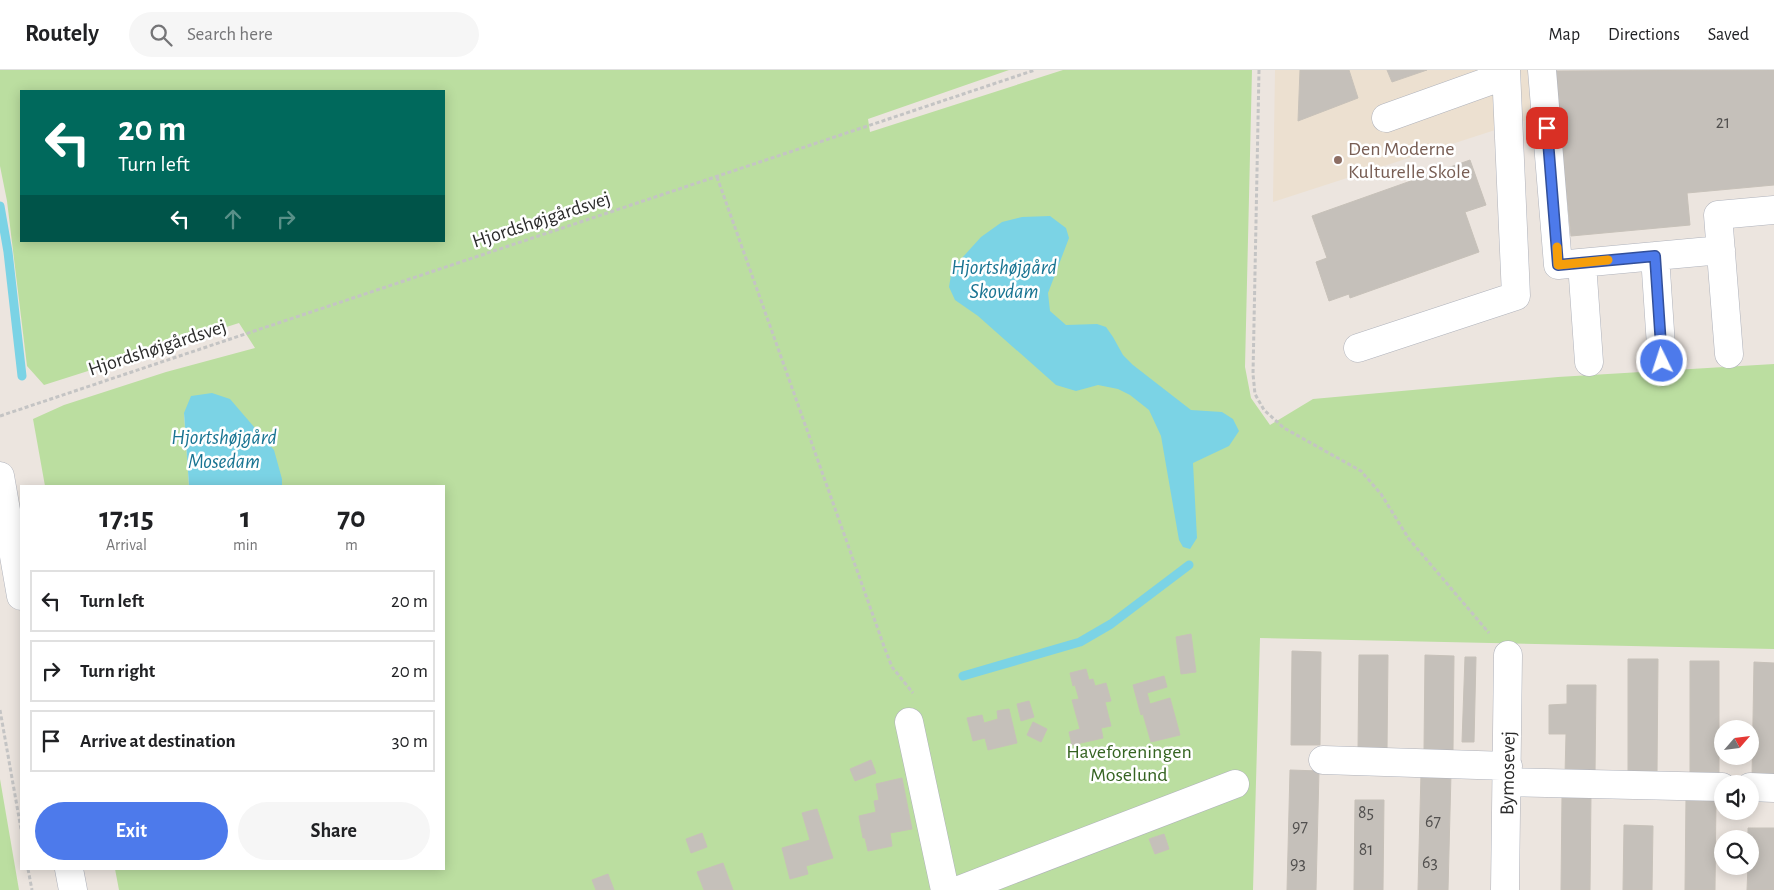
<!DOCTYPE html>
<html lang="en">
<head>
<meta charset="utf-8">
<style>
  body { margin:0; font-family:"Alegreya Sans",sans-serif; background:#f6f6f6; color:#202124; height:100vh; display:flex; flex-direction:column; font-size:19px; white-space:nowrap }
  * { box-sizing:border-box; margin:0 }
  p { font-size:16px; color:#757577 }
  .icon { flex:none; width:28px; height:28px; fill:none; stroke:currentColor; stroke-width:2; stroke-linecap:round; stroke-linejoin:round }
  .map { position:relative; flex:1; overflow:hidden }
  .side { position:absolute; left:20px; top:415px; width:425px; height:385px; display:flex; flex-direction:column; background:#fff; border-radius:0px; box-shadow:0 2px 12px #0003 }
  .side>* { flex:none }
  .top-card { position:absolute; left:20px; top:20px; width:425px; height:152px; border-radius:0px; box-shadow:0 2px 12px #0003; background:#00695c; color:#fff; overflow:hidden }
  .needle { width:32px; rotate:62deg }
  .fabs { position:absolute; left:1714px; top:650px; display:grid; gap:10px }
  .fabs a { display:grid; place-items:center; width:45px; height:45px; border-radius:50%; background:#fff; box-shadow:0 2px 12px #0003; font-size:25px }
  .pin { position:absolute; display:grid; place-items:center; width:42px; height:42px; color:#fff; margin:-21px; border-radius:10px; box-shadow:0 2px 8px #0006 }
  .me { position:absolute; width:55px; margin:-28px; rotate:356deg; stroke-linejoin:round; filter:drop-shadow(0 0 4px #0008) }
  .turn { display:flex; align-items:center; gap:18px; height:105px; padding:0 15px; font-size:22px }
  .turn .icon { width:65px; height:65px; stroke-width:2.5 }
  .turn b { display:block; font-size:35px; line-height:42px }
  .lanes { display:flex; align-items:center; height:48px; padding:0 15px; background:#0003; justify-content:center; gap:25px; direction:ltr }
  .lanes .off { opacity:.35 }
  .eta { display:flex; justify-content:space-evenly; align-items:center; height:85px; text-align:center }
  .eta b { font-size:30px; font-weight:600; line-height:35px }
  .primary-button { display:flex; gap:10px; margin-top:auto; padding:10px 15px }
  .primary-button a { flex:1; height:58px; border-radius:30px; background:#4d7aeb; color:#fff; font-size:20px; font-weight:600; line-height:58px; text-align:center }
  .primary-button a+a { background:#f6f6f6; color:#202124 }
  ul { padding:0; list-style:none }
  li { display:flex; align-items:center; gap:15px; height:62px; margin:0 10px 8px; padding:0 5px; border:2px solid #e0e0e0; border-radius:0px }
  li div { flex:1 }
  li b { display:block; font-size:19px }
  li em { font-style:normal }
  header { display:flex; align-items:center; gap:30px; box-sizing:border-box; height:70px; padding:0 25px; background:#fff; border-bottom:1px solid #e0e0e0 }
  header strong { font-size:24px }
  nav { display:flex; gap:28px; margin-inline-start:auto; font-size:18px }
  .search { width:350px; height:45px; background:#f6f6f6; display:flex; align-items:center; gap:12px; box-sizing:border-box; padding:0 18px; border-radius:28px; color:#757577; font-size:19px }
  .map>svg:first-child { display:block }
  .education { fill:#ece0d0 }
  .green { fill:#bbdea0; fill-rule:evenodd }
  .water { fill:#7bd3e5 }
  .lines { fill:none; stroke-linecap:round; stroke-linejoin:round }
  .stream { stroke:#7bd3e5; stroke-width:9 }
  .building { fill:#c5c0ba; stroke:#c7c1b9 }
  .minor-casing { stroke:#afb2bb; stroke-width:29 }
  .path { stroke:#c4c4c4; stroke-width:3; stroke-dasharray:4 2.5; stroke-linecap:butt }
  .minor { stroke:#fff; stroke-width:28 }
  .route-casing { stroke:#324f99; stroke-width:12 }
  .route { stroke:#4d7aeb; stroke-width:9 }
  .slow { stroke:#f59e0b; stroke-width:9 }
  .education-dot { fill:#8d6e63; stroke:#fff; stroke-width:2 }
  .labels { text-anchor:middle; stroke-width:5; stroke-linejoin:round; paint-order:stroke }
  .number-label { font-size:18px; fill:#52504f }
  .education-label { font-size:20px; fill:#785e54; stroke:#fff; text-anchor:start }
  .street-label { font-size:20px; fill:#2b2b2b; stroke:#fff }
  .park-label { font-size:20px; fill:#356321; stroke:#fff }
  .water-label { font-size:21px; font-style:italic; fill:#197492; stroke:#fff }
</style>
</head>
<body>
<header>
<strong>Routely</strong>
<div class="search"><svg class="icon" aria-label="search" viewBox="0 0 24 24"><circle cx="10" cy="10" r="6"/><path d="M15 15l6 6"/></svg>Search here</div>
<nav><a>Map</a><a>Directions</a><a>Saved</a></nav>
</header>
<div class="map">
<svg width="1774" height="820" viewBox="0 0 1774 820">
  <rect width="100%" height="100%" fill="#ece5df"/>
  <path class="education" d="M1275,0h253l4,48 -259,84z"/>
  <path class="green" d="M0,0h1009l-141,49 2,13 193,-62h189l-7,297 6,31 19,27 43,-26 245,-22 216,-13v285l-514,-11 -7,252h-1134l-4,-21h329v-383h-162v-7l-98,-66 5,73h-144l-12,-67 31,-14 102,-33 89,-24 -16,-25 -195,62 -17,-19 -20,-165 -7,-35zM21,21h423v150h-423z
    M0,709l19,111h-19z"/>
  <path class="water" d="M1050,146l16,12 3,10 -21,55 2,18 16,14 31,-1 9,3 7,10 10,18 10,10 58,45 31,2 11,7 6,12 -10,15 -36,17 4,75 -7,11 -7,-2 -4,-7 -18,-104 -12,-26 -19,-15 -12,-6 -20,-4 -22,6 -20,-6 -78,-69 -23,-16 -6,-13 3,-18 29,-32 21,-15 20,-5z
    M212,323l18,6 44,51 8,29v7h-93l-5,-73 7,-17z"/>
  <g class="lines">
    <path class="stream" d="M0,136l8,46 14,124
      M963,606l117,-34 31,-18 78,-59"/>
  </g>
  <path class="building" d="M1300,0h49l9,28 -60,23z
    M1387,0h40l-35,12z
    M1774,0v115l-87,8 3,32 -119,11 -16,-165z
    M1470,90l16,45 -21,7 14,40 -129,46 -1,-4 -20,7 -13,-39 11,-4 -15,-42z
    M1191,564l5,38 -15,2 -5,-37z
    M1292,581l29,1 -1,93h-29z
    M1359,585h29l-1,96h-29z
    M1425,585l29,1 -1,94h-29z
    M1465,587h11l-2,85h-12z
    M1628,589h30l-1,116h-29z
    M1690,591h29v116h-29z
    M1754,592l20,1v114h-22z
    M1086,599l3,11 4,-1 2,7 11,-3 5,18 -6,1 6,24 -10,2 2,10 -31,7 -3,-13 11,-3 -8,-29 7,-1 -4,-14 -2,1 -3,-13z
    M1164,606l3,11 -20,6 3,11 20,-6 10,37 -29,7 -8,-28 -2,1 -8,-30z
    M1567,615h29l-1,91 -30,-1 1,-41h-17v-29l18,-1z
    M1029,631l5,16 -13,4 -4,-17z
    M1009,639l8,34 -29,7 -3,-12 -12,3 -6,-23 15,-3 2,8 14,-4 -1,-8z
    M1033,652l14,7 -6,13 -14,-7z
    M871,690l5,13 -21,8 -5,-12z
    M1290,700l29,1 -3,119h-29z
    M1421,703l30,1 -3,116h-30z
    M902,708l10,51 -22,4 2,13 -24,5 -3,-13h-2l-4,-22 17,-4 -2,-11 5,-1 -3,-16z
    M1562,724l29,1 -1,95h-29z
    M1686,727h30l-1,93h-30z
    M1355,730h29l-1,90h-29z
    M817,739l16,49 -27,8 2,8 -18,5 -8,-31 28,-8 -8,-27z
    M1624,755l29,1 -1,64h-29z
    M1748,758h26v62h-27l1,-24h2v-27h-2z
    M702,763l5,14 -16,6 -5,-14z
    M1164,764l5,15 -14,5 -6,-15z
    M723,793l10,27h-29l-7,-18z
    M608,804l6,16h-18l-4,-10z"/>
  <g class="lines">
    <g class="minor-casing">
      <path id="minor" d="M1542,0l16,195 163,-15
        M1386,48l120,-43
        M1655,186l7,105
        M1582,193l7,99
        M1358,278l158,-52 -10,-226
        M1729,284l-11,-139 56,-5
        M0,406l21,120
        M909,652l36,168
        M1323,690l185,6
        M1507,712l215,5
        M1750,717l24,1
        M69,799l4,21
        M959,820l276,-106
        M1505,820l3,-235"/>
    </g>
    <path class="path" d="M1259,0l-6,304 2,20 9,16 20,18 77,43 20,23 28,45 80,94
      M717,107l168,472 7,18 21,26
      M0,346l1035,-346
      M0,640l21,119
      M28,799l4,21"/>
    <use href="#minor" class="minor"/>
  </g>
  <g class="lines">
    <g class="route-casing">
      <path id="route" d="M1547,58l11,137 97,-9 7,105"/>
    </g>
    <use href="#route" class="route"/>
    <path class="slow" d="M1557,177l1,18 50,-5"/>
  </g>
  <circle class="education-dot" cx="1338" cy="90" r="5"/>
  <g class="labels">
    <g class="number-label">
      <text x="1723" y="58">21</text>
      <text x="1366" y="748">85</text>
      <text x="1433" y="757">67</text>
      <text x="1300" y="762">97</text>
      <text x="1366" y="785">81</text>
      <text x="1430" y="798">63</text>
      <text x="1298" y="799">93</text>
    </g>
    <g class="education-label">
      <text x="1348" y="85">Den Moderne<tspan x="1348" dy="23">Kulturelle Skole</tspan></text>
    </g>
    <g class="street-label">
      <text transform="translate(541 149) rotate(-18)" y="7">Hjordshøjgårdsvej</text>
      <text transform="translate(157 277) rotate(-18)" y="7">Hjordshøjgårdsvej</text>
      <text transform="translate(1507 703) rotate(-89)" y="7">Bymosevej</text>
    </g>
    <g class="park-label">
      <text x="1129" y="688">Haveforeningen<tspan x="1129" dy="23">Moselund</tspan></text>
    </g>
    <g class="water-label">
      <text x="1004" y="204">Hjortshøjgård<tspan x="1004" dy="24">Skovdam</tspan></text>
      <text x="224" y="374">Hjortshøjgård<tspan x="224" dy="24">Mosedam</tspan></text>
    </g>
  </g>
</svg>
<div class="fabs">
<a><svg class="needle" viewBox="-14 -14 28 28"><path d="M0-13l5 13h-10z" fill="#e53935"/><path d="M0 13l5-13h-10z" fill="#757577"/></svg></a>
<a><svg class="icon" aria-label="sound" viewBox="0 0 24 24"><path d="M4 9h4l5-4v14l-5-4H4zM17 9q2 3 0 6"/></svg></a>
<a><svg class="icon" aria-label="search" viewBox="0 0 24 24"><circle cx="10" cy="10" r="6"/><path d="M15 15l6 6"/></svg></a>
</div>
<div class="pin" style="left:1547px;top:58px;background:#d93025"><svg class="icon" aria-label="arrive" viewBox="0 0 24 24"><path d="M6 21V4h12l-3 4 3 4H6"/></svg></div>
<svg class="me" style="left:1662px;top:291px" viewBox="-20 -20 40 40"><circle r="17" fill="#4d7aeb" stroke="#fff" stroke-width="3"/><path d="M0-11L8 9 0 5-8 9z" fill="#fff"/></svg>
<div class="top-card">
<div class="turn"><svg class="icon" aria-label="left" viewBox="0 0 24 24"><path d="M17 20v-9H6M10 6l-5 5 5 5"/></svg><div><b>20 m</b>Turn left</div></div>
<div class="lanes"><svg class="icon" aria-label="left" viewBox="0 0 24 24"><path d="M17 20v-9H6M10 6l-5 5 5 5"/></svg><svg class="icon off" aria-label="ahead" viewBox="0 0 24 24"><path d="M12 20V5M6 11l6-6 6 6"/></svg><svg class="icon off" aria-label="right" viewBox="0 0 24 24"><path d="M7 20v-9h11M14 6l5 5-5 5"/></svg></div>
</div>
<section class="side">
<div class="eta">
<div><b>17:15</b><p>Arrival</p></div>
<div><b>1</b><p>min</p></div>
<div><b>70</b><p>m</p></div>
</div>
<ul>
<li><svg class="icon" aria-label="left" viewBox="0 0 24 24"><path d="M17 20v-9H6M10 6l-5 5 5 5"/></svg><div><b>Turn left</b></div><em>20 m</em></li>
<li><svg class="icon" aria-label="right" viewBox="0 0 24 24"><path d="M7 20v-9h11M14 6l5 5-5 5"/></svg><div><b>Turn right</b></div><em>20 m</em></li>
<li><svg class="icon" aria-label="arrive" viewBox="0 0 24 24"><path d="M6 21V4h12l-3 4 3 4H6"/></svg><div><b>Arrive at destination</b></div><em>30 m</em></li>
</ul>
<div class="primary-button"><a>Exit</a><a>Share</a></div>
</section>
</div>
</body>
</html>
